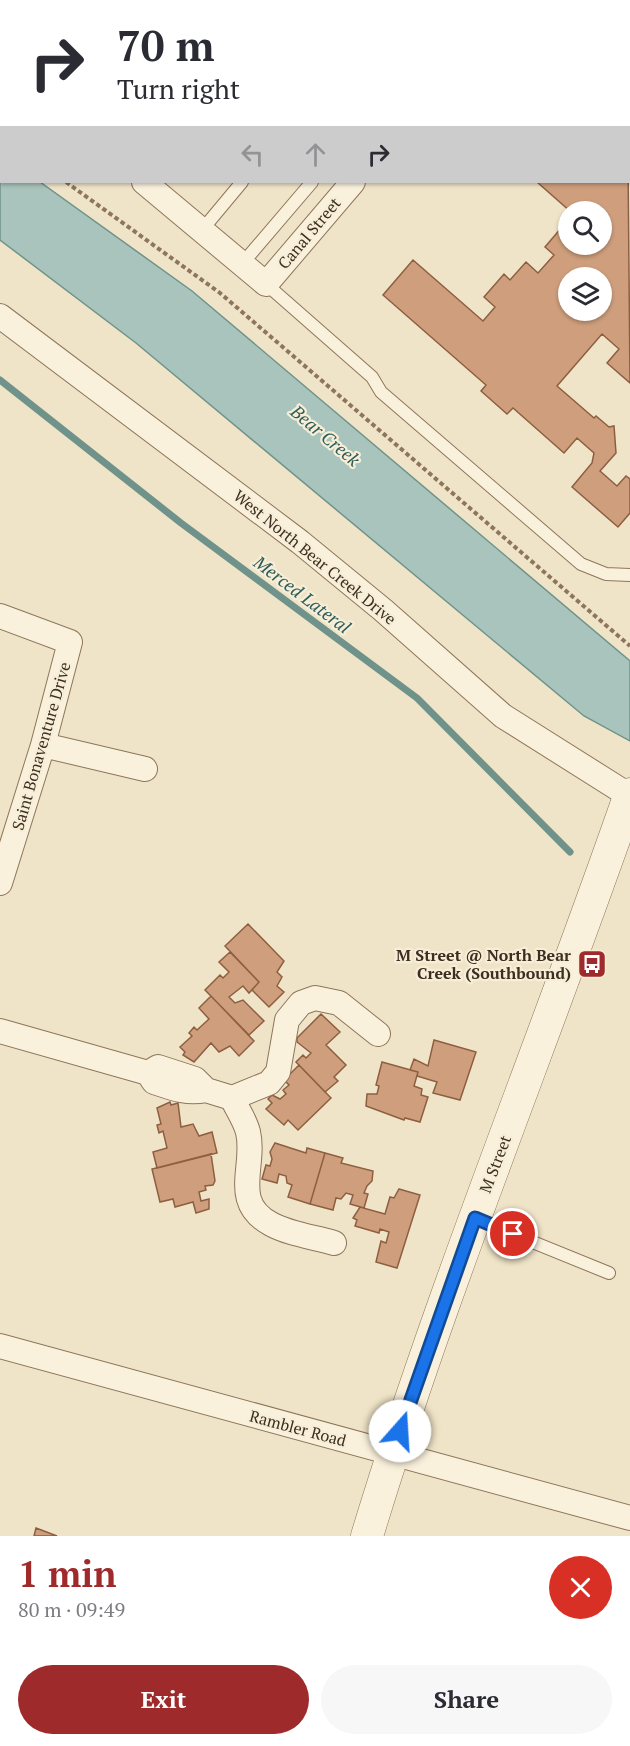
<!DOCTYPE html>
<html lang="en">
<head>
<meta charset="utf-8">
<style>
  body { margin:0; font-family:"PT Serif",serif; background:#f7f7f7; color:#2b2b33; height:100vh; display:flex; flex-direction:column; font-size:22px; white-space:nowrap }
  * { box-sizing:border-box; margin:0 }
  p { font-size:20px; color:#7c7c81 }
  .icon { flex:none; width:33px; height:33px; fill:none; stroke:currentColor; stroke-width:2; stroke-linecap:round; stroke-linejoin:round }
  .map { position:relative; height:1536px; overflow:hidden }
  .panel { display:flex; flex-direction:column; background:#fff; flex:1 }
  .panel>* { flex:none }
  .hud { position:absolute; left:0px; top:0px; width:630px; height:183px; box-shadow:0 2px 4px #0004; background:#fff; color:#2b2b33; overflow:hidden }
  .buttons { position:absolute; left:558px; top:201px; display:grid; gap:12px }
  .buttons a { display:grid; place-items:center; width:54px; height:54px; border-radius:50%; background:#fff; box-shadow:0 2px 4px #0004; font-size:30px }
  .pin { position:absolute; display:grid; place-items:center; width:51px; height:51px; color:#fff; margin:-26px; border:3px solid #fff; border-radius:50%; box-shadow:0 2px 6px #0007 }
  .me { position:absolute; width:66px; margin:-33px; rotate:19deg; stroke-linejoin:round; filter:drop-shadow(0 0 4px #0008) }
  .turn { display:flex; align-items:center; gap:21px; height:126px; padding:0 18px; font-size:27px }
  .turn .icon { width:78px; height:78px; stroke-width:2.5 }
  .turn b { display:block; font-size:42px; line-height:51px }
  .lanes { display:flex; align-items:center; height:57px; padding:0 18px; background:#0003; justify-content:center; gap:30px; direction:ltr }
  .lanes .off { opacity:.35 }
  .round { display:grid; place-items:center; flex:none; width:63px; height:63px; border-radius:32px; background:#f7f7f7 }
  .headline { display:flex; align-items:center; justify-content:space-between; height:102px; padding:0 18px }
  h1 { font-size:36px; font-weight:600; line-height:45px; color:#9e2a2b }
  .action { display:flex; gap:12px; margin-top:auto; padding:12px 18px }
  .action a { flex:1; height:69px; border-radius:36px; background:#9e2a2b; color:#fff; font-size:24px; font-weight:600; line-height:69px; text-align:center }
  .action a+a { background:#f7f7f7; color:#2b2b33 }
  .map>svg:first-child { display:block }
  .water { fill:#a9c4bc; stroke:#6f938a; stroke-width:1.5 }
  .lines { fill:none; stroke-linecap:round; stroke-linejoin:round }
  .stream { stroke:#6f938a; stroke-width:7 }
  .building { fill:#cf9f7d; stroke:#8d5f41; stroke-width:1.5; fill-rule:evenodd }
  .service-casing { stroke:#8d765c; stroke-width:14 }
  .minor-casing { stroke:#8d765c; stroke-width:26 }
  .tertiary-casing { stroke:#8d765c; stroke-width:33 }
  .path { stroke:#8d765c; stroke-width:4; stroke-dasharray:4.5 3; stroke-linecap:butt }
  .service { stroke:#faf1dc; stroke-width:12 }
  .minor { stroke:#faf1dc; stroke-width:24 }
  .tertiary { stroke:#faf1dc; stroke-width:32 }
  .route-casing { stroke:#114b97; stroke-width:15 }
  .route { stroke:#1a73e8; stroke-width:10 }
  .labels { text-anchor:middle; stroke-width:4.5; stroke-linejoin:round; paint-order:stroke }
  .street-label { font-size:16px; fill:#3d2e20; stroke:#f7eed8 }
  .poi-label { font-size:16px; font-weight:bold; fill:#3d2e20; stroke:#f7eed8; text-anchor:end }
  .water-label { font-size:18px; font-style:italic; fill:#2f5d5a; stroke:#f7eed8 }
</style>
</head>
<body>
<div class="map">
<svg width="630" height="1536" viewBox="0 0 630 1536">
  <rect width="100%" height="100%" fill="#f0e4c8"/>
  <path class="water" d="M0,152l2,30h38l152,109 438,370v80l-46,-25 -448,-373 -136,-103z"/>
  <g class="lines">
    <path class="stream" d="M0,380l181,143 236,175 153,154"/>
  </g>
  <path class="building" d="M628,160l2,223 -23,-20 12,-14 -17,-15 -45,52 37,32 2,-2 13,11 5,-1 2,27 -16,18 17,15 9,-10 4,3v34l-12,14 -46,-40 20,-24 2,-10 -17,-15 -13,15 -51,-45 -6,6 -26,-23 5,-6 -103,-90 30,-35 70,61 12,-14 -11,-10 20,-23 6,6 16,-18 12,11 16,-18 -9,-8 23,-27v24h34v-32h-31l-34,-30h91zM568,278h34v32h-34z
    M248,924l36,37 -7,11 5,5 -5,9 7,6 -15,15 -17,-17 7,-8 -34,-36z
    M230,952l29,30 -10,11 -6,-7 -14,11 6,6 8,-3 21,21 -15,14 -44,-45 15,-15 3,3 6,-6 -10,-10z
    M211,996l43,45 -15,15 -9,-10 -11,6 -8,-9 -17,19 -11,-7 2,-3 -5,-5 12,-11 -3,-3 5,-6 3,3 12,-11 -10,-11z
    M321,1014l19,18 -14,13 20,20 -12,12 4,4 -13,11 -29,-30 7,-7 3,3 5,-5 -14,-11v-4z
    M434,1040l42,12 -16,48 -27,-7 4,-11 -20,-6 1,-4 -8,-2 4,-11 14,7z
    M382,1062l36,10 -4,14 8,3 -1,6 7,2 -8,25 -15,-4 -1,2 -38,-14 1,-12h10l2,-8 -3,-1z
    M299,1065l32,33 -33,32 -10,-10 -4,5 -18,-16 6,-6 -4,-4 4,-4 8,4 6,-5 -3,-4 6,-5 -5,-5z
    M170,1102l1,3 7,-2 3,24 12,-3 6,12 13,-4 5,21 -60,15 -4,-16 14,-4 -4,-17 -4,2 -2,-8 4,-1 -4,-16z
    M275,1143l31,10 1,-5 18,5 -15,51 -22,-7 4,-12 -5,-2 -1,-7 -7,-2 -2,9 -15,-4 4,-14 4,1 2,-7 -2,-7z
    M325,1153l18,5 -2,5 32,8 -1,10 -5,5 -3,7 4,1 -4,14 -14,-4 3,-9 -7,-2 -5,6 -5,-1 -3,12 -23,-6z
    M211,1154l4,27 -2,4 -8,1 1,4 -7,2 2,9 8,-2v10l-13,4 -3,-11 -18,5 -2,-8 -13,3 -8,-33z
    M399,1189l21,6 -23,73 -21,-6 5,-21 5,2 3,-11 -9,-3 -1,4 -24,-7 2,-6 -4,-2 7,-11 25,7 5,-17 4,1z
    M36,1528l21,8h-23z"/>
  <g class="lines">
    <g class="service-casing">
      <path id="service" d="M248,0l2,2
        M202,230l40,-48
        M242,264l70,-82
        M266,284l106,93 9,15 200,172 25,10 24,1
        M476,1219l133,54"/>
    </g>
    <g class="minor-casing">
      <path id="minor" d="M563,0l2,2
        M503,2l2,-2
        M628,56l2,1
        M0,60l2,1
        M144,182l122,102 87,-102
        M0,316l300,226 83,68 120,106 127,80
        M0,616l70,26 -27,103 -43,138
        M43,745l102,24
        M0,1031l148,42 6,9c18,6 32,12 52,8l-11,-11 -37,-12 -10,6
        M206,1090l26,8 37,-15 9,-11 9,-52 14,-17 14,-5 24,5 39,31
        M232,1098c5,11 13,22 16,34 8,34 -18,70 23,92 18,10 43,13 63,19
        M0,1346l630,172"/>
    </g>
    <g class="tertiary-casing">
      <path id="tertiary" d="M367,1536c76,-251 177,-494 263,-742"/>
    </g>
    <path class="path" d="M0,133l2,2
      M66,182l154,111 410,353"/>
    <use href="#service" class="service"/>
    <use href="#minor" class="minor"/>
    <use href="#tertiary" class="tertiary"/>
  </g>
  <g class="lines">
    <g class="route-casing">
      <path id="route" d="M400,1431l75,-213 38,16"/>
    </g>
    <use href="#route" class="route"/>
  </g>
  <defs>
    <g id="bus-square" transform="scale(1.5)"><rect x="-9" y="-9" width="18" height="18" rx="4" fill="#9e2a2b" stroke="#f7eed8"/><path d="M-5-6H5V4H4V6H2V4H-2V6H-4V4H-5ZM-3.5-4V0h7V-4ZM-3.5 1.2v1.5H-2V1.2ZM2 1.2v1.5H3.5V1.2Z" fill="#fff"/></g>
  </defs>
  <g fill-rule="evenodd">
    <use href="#bus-square" x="592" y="964"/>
  </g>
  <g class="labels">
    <g class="street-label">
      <text transform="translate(309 233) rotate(-50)" y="6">Canal Street</text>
      <text transform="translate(315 557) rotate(39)" y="6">West North Bear Creek Drive</text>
      <text transform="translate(41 746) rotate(-74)" y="6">Saint Bonaventure Drive</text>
      <text transform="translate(495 1164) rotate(-69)" y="6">M Street</text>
      <text transform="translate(298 1428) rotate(15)" y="6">Rambler Road</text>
    </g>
    <g class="poi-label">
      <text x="571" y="961">M Street @ North Bear<tspan x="571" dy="18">Creek (Southbound)</tspan></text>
    </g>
    <g class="water-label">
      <text transform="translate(325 436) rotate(40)" y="6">Bear Creek</text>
      <text transform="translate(302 595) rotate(37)" y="6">Merced Lateral</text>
    </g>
  </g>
</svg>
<div class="buttons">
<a><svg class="icon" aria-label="search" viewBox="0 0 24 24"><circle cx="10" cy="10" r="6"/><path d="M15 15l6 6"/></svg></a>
<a><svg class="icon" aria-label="layers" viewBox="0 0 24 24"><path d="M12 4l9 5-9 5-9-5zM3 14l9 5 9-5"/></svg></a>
</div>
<div class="pin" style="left:513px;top:1234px;background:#d93025"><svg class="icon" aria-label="arrive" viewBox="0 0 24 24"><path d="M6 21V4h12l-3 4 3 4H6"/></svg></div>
<svg class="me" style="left:400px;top:1431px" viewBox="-20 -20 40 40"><circle r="19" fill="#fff"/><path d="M0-13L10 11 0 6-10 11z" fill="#1a73e8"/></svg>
<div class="hud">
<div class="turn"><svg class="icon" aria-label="right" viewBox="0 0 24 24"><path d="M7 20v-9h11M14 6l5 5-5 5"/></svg><div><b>70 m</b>Turn right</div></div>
<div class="lanes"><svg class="icon off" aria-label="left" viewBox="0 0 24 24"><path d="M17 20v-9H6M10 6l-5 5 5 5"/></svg><svg class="icon off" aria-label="ahead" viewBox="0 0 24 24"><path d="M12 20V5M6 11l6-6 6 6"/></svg><svg class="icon" aria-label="right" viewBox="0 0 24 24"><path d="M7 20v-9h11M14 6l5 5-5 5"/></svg></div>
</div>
</div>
<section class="panel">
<div class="headline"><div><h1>1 min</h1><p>80 m · 09:49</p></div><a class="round" style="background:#d93025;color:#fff"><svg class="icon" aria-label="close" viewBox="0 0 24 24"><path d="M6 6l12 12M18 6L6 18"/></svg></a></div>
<div class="action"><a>Exit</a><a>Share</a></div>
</section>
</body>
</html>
